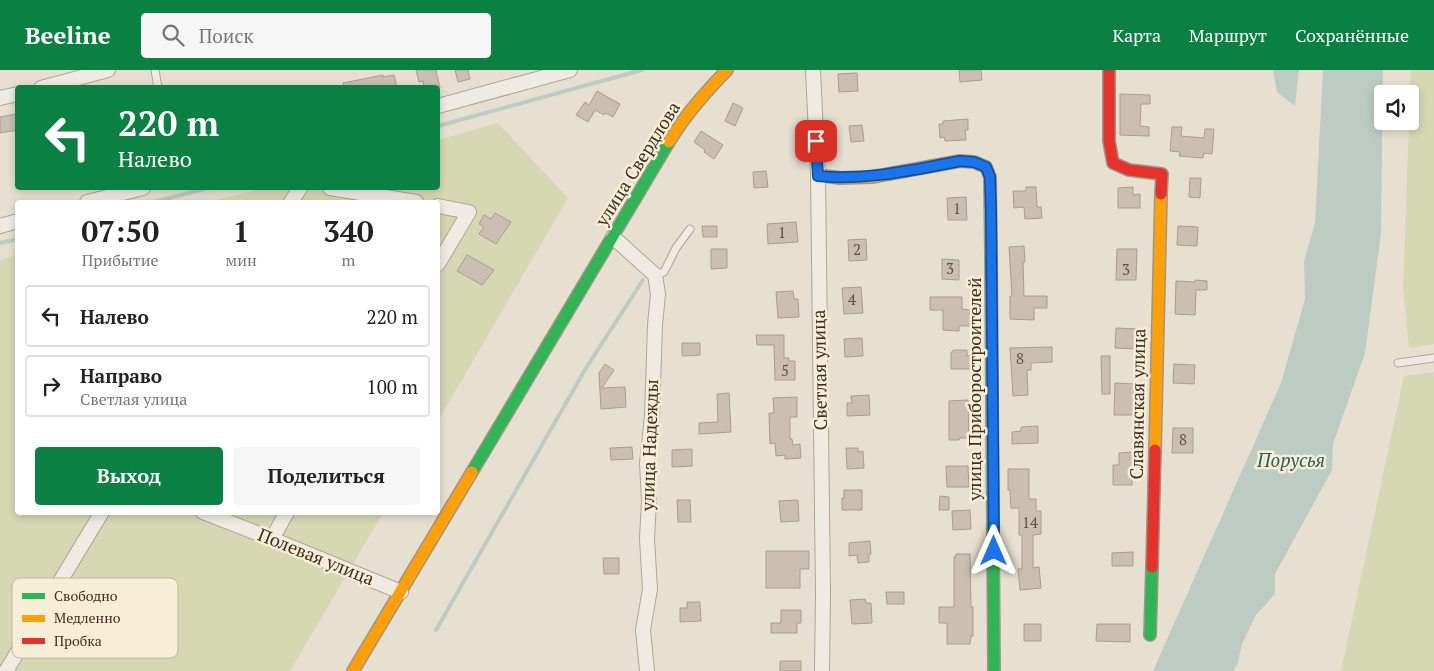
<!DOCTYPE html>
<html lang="ru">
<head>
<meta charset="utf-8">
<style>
  body { margin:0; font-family:"PT Serif",serif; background:#f6f6f6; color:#222; height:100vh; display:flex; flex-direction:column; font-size:19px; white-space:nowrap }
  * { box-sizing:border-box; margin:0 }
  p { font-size:16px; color:#767676 }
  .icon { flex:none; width:28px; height:28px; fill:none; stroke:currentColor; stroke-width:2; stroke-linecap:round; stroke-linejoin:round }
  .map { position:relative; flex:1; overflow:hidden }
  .details { position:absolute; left:15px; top:130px; width:425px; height:315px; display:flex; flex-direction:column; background:#fff; border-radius:5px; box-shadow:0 2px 8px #0003 }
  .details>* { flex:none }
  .hud { position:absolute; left:15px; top:15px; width:425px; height:105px; border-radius:5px; box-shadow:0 2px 8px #0003; background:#0b8043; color:#fff; overflow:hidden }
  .tools { position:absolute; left:1374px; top:15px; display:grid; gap:10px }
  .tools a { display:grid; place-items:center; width:45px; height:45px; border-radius:5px; background:#fff; box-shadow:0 2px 8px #0003; font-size:25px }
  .pin { position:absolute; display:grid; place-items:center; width:42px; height:42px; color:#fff; margin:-21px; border-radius:10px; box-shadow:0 2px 8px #0006 }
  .me { position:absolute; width:55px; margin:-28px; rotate:0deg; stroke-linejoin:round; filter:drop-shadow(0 0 4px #0008) }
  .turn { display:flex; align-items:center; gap:18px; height:105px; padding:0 20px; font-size:22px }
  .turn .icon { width:65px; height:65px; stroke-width:2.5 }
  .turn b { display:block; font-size:35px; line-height:42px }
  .eta { display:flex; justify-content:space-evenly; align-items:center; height:85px; text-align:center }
  .eta b { font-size:30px; font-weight:600; line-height:35px }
  .action { display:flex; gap:10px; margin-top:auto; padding:10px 20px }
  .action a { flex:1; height:58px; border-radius:5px; background:#0b8043; color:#fff; font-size:20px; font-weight:600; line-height:58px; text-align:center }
  .action a+a { background:#f6f6f6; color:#222 }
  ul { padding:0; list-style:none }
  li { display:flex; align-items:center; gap:15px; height:62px; margin:0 10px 8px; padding:0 10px; border:2px solid #e0e0e0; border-radius:5px }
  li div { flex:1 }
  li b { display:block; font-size:19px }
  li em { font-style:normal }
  header { display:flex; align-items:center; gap:30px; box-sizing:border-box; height:70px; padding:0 25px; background:#0b8043; color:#fff }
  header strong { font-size:24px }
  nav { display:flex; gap:28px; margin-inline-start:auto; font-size:18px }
  .search { width:350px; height:45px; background:#f6f6f6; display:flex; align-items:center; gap:12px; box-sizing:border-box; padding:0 18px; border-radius:5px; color:#767676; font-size:19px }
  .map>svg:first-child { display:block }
  .green { fill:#d6d7b3 }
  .water { fill:#bcccc2 }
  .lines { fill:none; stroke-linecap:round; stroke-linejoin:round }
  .stream { stroke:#bcccc2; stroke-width:4 }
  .building { fill:#cbbfb2; stroke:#a89c90 }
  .lane-casing { stroke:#ada599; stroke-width:9 }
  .street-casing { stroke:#ada599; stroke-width:16 }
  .fast-casing { stroke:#9c958a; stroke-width:14 }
  .slow-casing { stroke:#9c958a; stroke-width:14 }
  .jam-casing { stroke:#9c958a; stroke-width:14 }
  .lane { stroke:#efebe3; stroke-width:7 }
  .street { stroke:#efebe3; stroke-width:14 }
  .fast { stroke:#30b455; stroke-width:11 }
  .slow { stroke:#ff9f0a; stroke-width:11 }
  .jam { stroke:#e5322d; stroke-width:11 }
  .route-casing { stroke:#114b97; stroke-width:12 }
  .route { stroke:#1a73e8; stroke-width:9 }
  .labels { text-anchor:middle; stroke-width:5; stroke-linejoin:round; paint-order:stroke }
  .number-label { font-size:15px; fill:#605244 }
  .street-label { font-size:18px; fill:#3d2e20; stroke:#f7eed8 }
  .water-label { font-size:19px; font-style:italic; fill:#2f5d5a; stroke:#f7eed8 }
  .key { fill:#f7eed8; stroke:#bfb4a1; stroke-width:1 }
  .key-label { font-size:14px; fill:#3d2e20 }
</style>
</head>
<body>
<header>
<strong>Beeline</strong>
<div class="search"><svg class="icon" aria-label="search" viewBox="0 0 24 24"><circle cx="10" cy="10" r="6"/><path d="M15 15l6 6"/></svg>Поиск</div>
<nav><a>Карта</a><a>Маршрут</a><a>Сохранённые</a></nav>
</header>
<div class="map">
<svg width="1434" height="601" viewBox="0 0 1434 601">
  <rect width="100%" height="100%" fill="#e7e0d1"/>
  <path class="green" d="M1411,0h23v274l-25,4 -6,-60z
    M498,53l70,75 -130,223v-219h-228l54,-14h174v-48z
    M17,185l1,257 365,1 -93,158h-290v-411z
    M1434,302v299h-93l63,-295z"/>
  <path class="water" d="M1273,0h26l-4,36 -18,-14z
    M1323,0h60l-2,164 -16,119 -32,91 -1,26 -57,104v20l-19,21 -14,29 -5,22 -4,5h-80l128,-288 24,-84 -1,-38 11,-38z"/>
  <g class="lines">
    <path class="stream" d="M438,56l204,-56
      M153,132l56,-14
      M0,173l18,-4
      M436,560l150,-262 57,-88"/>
  </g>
  <path class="building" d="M416,0h20l4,18h-16l-1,-7 -4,1z
    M455,0h13l2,9 -12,3z
    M959,0h22l1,10 -22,2z
    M857,3l1,18 -19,1 -1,-18z
    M383,5v2l11,-2 3,13h-53l-1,-5z
    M597,21l23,13 -7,13 -8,-4 -1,2 -9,-5 -7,12 -12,-7 9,-13 4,3z
    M1120,24l30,1v9h-9l-1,22 9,1v9l-29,-1z
    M733,33l10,5 -8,18 -10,-5z
    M16,44l2,16 -18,3v-16z
    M968,49v11h-3l1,10 -21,1 -1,-4 -4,1 -1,-14h4v-3z
    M862,55l2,16 -13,1 -2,-16z
    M1172,57h10l-1,9 23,2 1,-9h9l-2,25 -8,-1 -1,5 -24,-2 1,-4 -10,-1z
    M701,61l22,14 -9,14 -10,-7 1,-2 -11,-8z
    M766,101l2,16 -14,1 -1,-16z
    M1190,108h11l-1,20 -11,-1z
    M1026,117h10l1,20h4l1,11 -17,1 -1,-12 -10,1 -1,-17h13z
    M1133,117v8l7,-1v14h-22v-20z
    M966,127l1,23h-19l-1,-22z
    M495,143l16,9 -15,22 -17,-10 5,-7 -5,-3 5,-9 7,4z
    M796,152l2,20 -30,2 -1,-20z
    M702,156h15v11h-14z
    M1178,156l20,1 -1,19 -20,-1z
    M866,169l1,21 -18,1 -1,-21z
    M1024,176l1,16h-2l1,34h23v12h-13v12l-24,-1v-23h2l-3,-49z
    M711,179h16v19l-16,1z
    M1117,179h20l-1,31h-20z
    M467,185l27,15 -12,15 -25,-14z
    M942,189l17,1v20l-17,-1z
    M1195,210l12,1v9h-11l-1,25 -20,-1 1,-33 19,1z
    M861,217l2,26 -19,1 -2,-26z
    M793,221l1,8h4l1,18 -21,1 -2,-26z
    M930,227h32v12l8,1v16h-11v5l-16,-1v-20h-13z
    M1116,258l22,1 -1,20 -22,-1z
    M756,265h28v23h5v3h6v19h-20l-1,-35h-17z
    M862,268l1,18 -18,1 -1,-18z
    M682,273h18v12l-18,1z
    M1052,277v15l-21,1v7h-4l1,25 -15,1 -3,-48z
    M953,280h14v6h3v13h-19v-17h2z
    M1101,286h9v38h-8z
    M605,294l9,6 -12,18 23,-1 1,20 -25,2 -2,-36z
    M1174,294l21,1 -1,19 -21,-1z
    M1115,313l20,1 -1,31h-20z
    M729,323l2,39 -32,2v-11l19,-1 -1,-28z
    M869,325l1,20 -23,1v-13h5l-1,-7z
    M797,327v20h-7v22h2l1,6 7,-1 1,14 -16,1v-4l-9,1 -1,-13 -5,1 -1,-31h5l-1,-15z
    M968,330l1,38h-10v2h-10v-39z
    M1038,356v17l-26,1v-12l9,-1v-4z
    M1173,358h20v25h-21z
    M632,377l1,12 -22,1 -1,-12z
    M846,378h12v4l5,-1 1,17 -17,1z
    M692,379v17l-20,1v-17z
    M1134,382l-2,33h-19v-20h6v-12z
    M946,396h22l1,21h-22z
    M1008,399h21v30h7v12h5v23l-8,1v33l6,-1 2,21 -21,2 -2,-21h4v-34h-3v-27h-8l-1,-18h-2z
    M844,420h18v20h-20v-12h2z
    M940,426l9,1v13h-10z
    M677,430h13l1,22h-13z
    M798,430l1,21 -18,1 -2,-21z
    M970,440l1,19 -18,1 -1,-19z
    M870,471l1,13 -2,1v7l-11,1 -1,-8 -8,1v-13z
    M766,481h43v18h-9v19h-34z
    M1133,482v14h-21v-13z
    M956,484h14l1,53h2v29h-2l-1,8h-23v-21h-8v-16h15v-50h1z
    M603,488h16v16h-15z
    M886,522h18v12h-17z
    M865,529l1,4h5l1,20 -20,1 -2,-24z
    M687,532h13l1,19 -21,1v-14h7z
    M781,540h20v13h-4v10h-26v-10h10z
    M1024,554h17v17h-17z
    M1097,554h33v18l-34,-1z
    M780,591h21v10h-21z"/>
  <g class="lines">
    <g class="lane-casing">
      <path id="lane" d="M155,0l3,18
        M655,205l9,-3 12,-24 14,-19
        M1398,293l36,-5"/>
    </g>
    <g class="street-casing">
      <path id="street" d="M813,0l5,105 5,418 -1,78
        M41,18l67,-18
        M0,28l18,-4
        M438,36l132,-36
        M330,118l86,14
        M87,132l56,-14
        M291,132l9,-14
        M438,136l31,6 -31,52
        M0,156l18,-5
        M613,167l42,38 3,19 -3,31 -3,91 -5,47 2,37 -2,39 3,50 -7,41 4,41
        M203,442l69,27 129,53
        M272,469l15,-27
        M6,601l96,-159"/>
    </g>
    <g class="fast-casing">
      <path id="fast" d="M991,185l3,416
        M472,402l197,-330
        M1150,565l2,-68"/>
    </g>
    <g class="slow-casing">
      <path id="slow" d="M669,72c16,-27 36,-49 58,-72
        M818,105l22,3 32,-1 88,-16 14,1 12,5 4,10 1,78
        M1155,380l6,-256
        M353,601l119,-199"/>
    </g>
    <g class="jam-casing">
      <path id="jam" d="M1109,0v71l4,22 16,7 33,4 -1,20
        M1152,497l3,-117"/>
    </g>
    <use href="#lane" class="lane"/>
    <use href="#street" class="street"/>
    <use href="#fast" class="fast"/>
    <use href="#slow" class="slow"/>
    <use href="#jam" class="jam"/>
  </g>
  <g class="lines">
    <g class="route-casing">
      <path id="route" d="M816,71l2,35c48,5 94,-6 142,-15l14,1 12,5 4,10 1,35 3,339"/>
    </g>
    <use href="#route" class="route"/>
  </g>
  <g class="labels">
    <g class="number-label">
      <text x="957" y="144">1</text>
      <text x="782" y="168">1</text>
      <text x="857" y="185">2</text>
      <text x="950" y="204">3</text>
      <text x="1126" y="205">3</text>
      <text x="852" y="235">4</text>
      <text x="1020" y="294">8</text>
      <text x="785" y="306">5</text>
      <text x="1183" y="375">8</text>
      <text x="1030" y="458">14</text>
    </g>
    <g class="street-label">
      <text transform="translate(638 94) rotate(-58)" y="6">улица Свердлова</text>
      <text transform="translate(820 300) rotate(-91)" y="6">Светлая улица</text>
      <text transform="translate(975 319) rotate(-90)" y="6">улица Приборостроителей</text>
      <text transform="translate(1138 334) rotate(-89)" y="6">Славянская улица</text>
      <text transform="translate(650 375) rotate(-88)" y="6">улица Надежды</text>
      <text transform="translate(316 487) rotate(22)" y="6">Полевая улица</text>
    </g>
    <g class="water-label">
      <text x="1291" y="397">Порусья</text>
    </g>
  </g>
  <rect x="12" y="508" width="166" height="80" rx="8" class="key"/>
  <rect x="22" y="523" width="23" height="6" fill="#30b455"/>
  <rect x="22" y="545" width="23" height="7" fill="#ff9f0a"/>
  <rect x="22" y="568" width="23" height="6" fill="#e5322d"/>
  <g class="key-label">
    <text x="54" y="531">Свободно</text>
    <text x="54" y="553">Медленно</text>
    <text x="54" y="576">Пробка</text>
  </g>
</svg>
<div class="tools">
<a><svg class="icon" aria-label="sound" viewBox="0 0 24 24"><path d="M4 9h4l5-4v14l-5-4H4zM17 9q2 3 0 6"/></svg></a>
</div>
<div class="pin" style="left:816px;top:71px;background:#d93025"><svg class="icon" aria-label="arrive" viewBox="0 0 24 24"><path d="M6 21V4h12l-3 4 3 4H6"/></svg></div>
<svg class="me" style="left:994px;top:481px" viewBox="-20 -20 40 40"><path d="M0-17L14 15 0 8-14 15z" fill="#1a73e8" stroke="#fff" stroke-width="4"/></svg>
<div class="hud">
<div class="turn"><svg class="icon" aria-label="left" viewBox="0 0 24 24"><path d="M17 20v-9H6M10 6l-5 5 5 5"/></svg><div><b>220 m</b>Налево</div></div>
</div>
<section class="details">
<div class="eta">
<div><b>07:50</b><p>Прибытие</p></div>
<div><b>1</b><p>мин</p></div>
<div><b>340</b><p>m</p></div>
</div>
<ul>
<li><svg class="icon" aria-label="left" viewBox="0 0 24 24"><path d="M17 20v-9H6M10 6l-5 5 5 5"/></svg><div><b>Налево</b></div><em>220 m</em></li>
<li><svg class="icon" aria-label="right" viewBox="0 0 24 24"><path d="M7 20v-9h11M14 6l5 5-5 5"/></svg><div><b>Направо</b><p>Светлая улица</p></div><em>100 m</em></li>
</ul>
<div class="action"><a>Выход</a><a>Поделиться</a></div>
</section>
</div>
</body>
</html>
